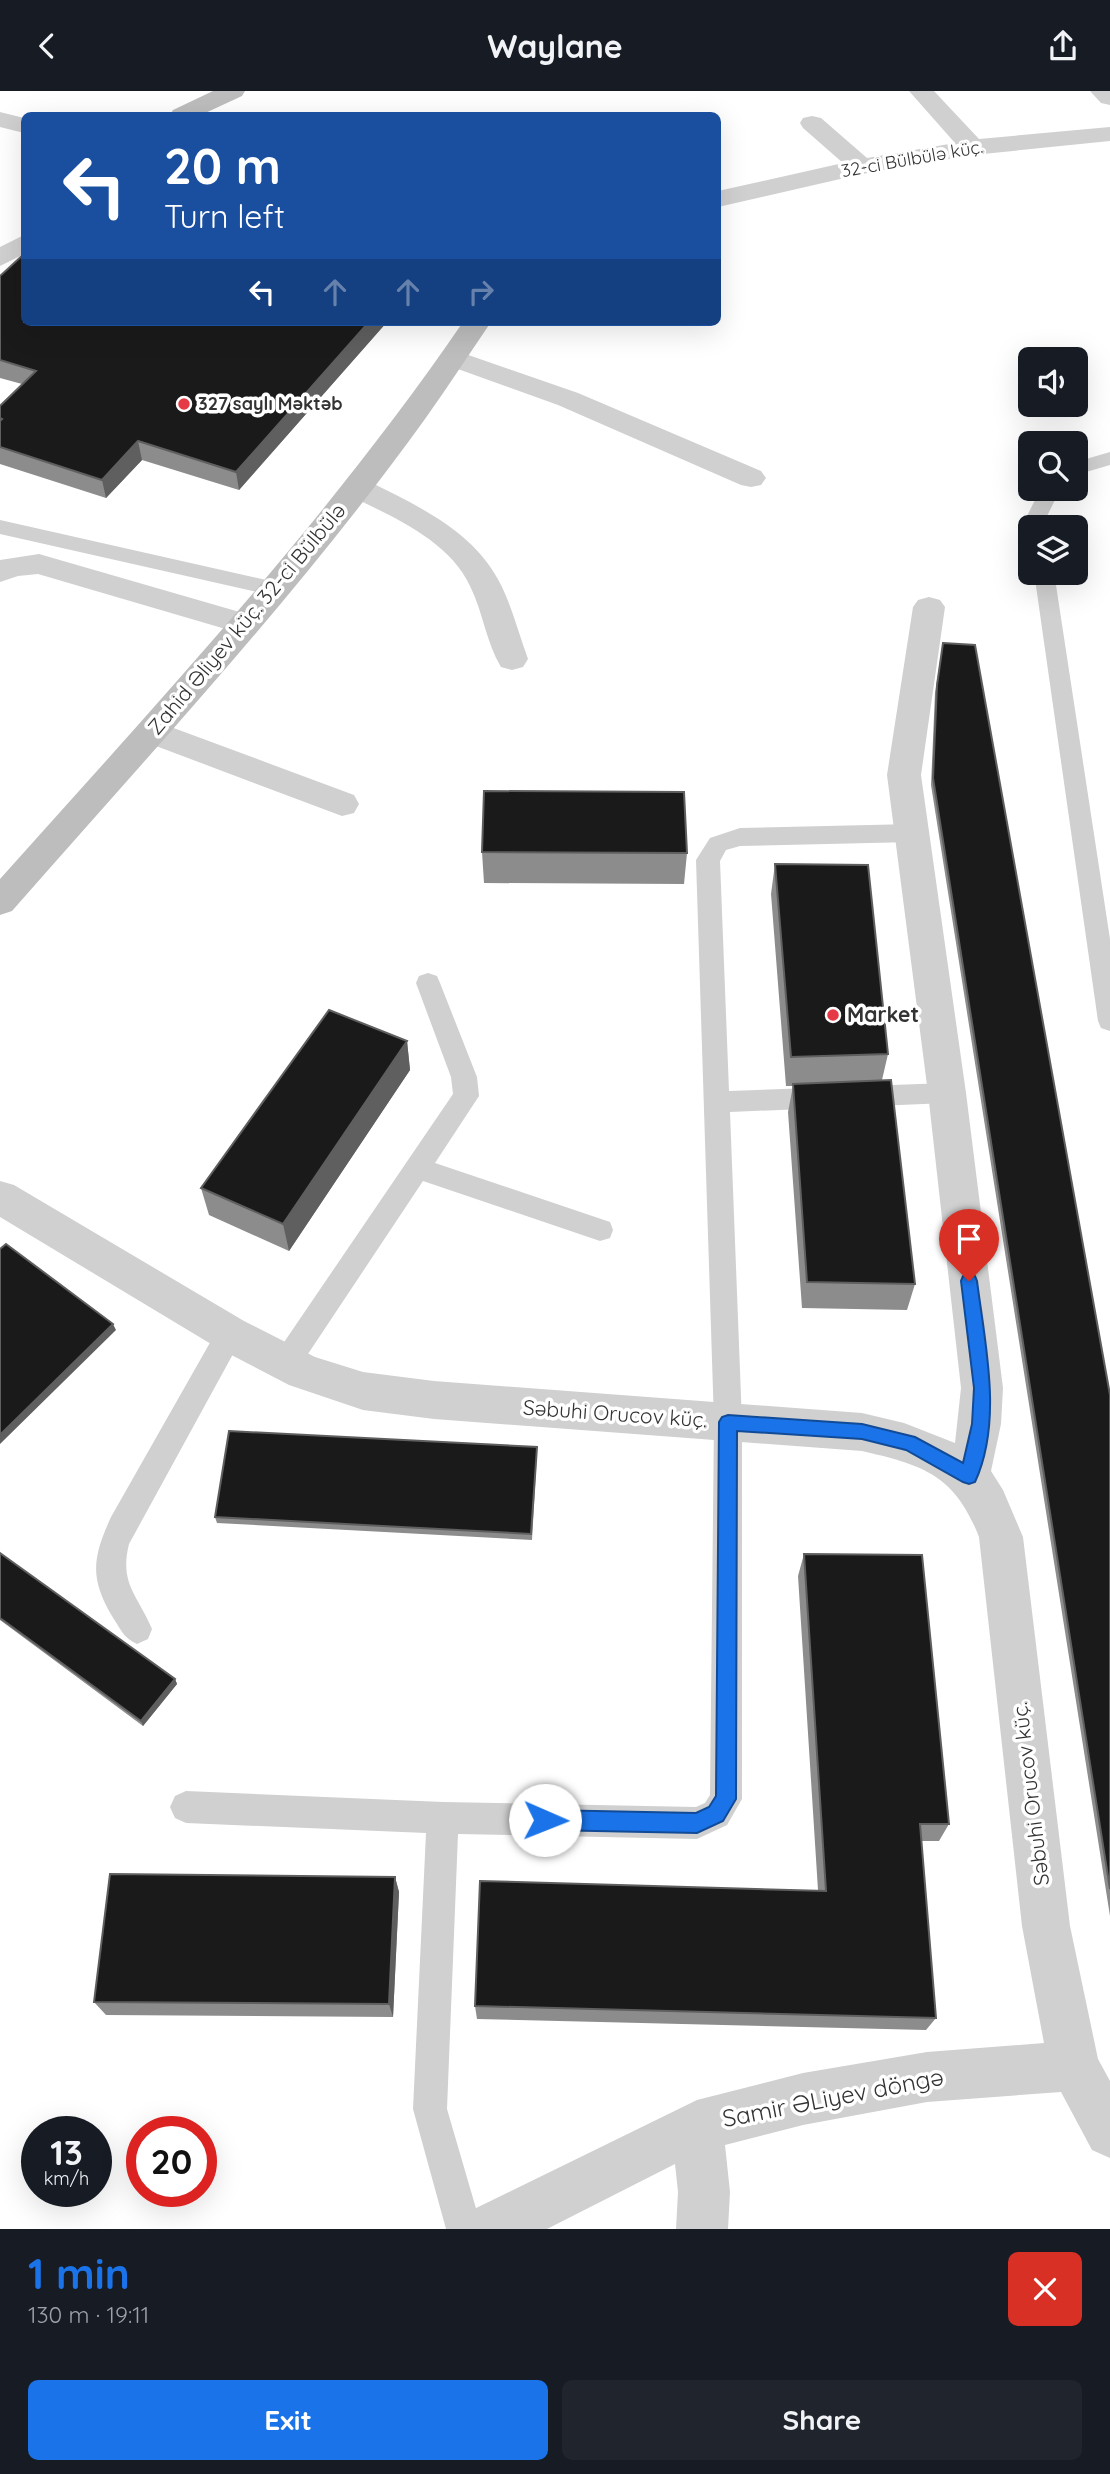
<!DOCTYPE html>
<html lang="en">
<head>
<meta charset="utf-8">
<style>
  body { margin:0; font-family:Quicksand,sans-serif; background:#20242c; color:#f1f3f6; height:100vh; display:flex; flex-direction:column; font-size:26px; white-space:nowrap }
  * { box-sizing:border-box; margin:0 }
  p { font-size:23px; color:#9ea1a6 }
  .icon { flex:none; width:38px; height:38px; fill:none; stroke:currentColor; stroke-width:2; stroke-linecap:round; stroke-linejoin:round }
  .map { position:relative; height:2138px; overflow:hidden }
  .side { display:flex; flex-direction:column; background:#171b24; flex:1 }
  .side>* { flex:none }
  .hud { position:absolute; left:21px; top:21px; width:700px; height:214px; border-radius:10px; box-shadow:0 7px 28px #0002; background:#1a4fa0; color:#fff; overflow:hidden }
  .tools { position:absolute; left:1018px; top:256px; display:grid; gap:14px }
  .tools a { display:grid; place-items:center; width:70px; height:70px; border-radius:10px; background:#171b24; box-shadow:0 7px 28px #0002; font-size:35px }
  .speed { position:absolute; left:21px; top:2025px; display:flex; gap:14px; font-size:35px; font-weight:700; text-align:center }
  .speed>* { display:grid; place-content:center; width:91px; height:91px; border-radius:50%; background:#171b24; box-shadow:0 7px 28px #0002; line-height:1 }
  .speed small { font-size:18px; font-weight:400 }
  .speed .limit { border:10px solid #d22; background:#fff; color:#111 }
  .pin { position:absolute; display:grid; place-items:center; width:60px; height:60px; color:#fff; margin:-72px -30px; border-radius:50% 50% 50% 0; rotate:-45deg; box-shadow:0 0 7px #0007 }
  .pin .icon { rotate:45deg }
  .me { position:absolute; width:77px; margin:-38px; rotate:91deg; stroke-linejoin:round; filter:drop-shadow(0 0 5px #0008) }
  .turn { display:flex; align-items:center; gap:24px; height:147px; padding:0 28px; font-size:32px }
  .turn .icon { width:91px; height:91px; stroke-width:2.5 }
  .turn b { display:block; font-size:49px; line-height:60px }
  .lanes { display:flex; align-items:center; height:66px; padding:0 28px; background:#0003; justify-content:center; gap:35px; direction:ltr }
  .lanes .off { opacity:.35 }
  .round { display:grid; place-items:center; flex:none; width:74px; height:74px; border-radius:10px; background:#20242c }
  .summary { display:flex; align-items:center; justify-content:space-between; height:119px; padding:0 28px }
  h1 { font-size:42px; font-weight:700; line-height:52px; color:#1a73e8 }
  .primary-button { display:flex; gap:14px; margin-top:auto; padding:14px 28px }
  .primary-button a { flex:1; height:80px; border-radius:10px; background:#1a73e8; color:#fff; font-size:28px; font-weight:700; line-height:80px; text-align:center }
  .primary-button a+a { background:#20242c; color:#f1f3f6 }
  header { display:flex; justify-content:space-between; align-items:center; height:91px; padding:0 28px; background:#171b24; font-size:32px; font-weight:700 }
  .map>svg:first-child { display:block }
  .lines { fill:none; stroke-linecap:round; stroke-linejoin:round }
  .lane { fill:#d0d0d0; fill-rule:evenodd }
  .street { fill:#d0d0d0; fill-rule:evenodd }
  .secondary { fill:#bdbdbd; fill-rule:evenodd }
  .wall { fill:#8c8c8c }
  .shaded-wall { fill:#5f5f5f }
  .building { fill:#1a1a1a; stroke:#5f5f5f; stroke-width:2 }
  .route { fill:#1a73e8; stroke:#114b97; stroke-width:2 }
  .poi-dot { fill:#e63946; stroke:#fff; stroke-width:2.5 }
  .labels { text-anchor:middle; stroke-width:7; stroke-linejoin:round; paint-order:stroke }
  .far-street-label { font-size:18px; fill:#333; stroke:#fff }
  .far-poi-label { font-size:18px; font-weight:bold; fill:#333; stroke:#fff; text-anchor:start }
  .street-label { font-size:21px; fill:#333; stroke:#fff }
  .poi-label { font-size:21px; font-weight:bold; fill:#333; stroke:#fff; text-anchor:start }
  .near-street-label { font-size:24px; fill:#333; stroke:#fff }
</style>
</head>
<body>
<header><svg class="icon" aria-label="back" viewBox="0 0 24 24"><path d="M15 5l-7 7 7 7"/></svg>Waylane<svg class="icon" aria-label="share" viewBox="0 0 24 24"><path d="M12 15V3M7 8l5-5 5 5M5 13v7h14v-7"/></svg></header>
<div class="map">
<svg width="1110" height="2138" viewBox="0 0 1110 2138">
  <rect width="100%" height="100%" fill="#fff"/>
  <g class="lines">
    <path class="lane" d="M1110,361v13l-34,10v-13z
      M1041,397h20l-15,30 2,9h-17v5l-5,-14z
      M0,429l275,62 7,2 4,5 -4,5 -7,2 -275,-62z
      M1034,481h20l56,367v92l-9,-3 -3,-7z
      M913,733l8,3 4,6 -4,6 -8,3 -173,4 -14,4 -6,11 9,230 218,-8 9,3 4,7 -4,7 -9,3 -217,9 12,310v377l-15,26 -30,14 -239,-5 -11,275 35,120h-36l-33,-120 13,-276 -240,-10 -11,-5 -5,-11 5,-11 11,-5 257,11 253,5 9,-4 5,-8 4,-373 -18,-562 14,-22 30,-10z
      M428,882l9,3 3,7 37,94 2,19 -44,67 175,59 3,8 -3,8 -10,3 -177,-60 -127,191 -10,3 -10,-3 -4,-9 4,-9 177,-260 -2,-17 -35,-94 3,-7z
      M230,1231l10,3 4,9 -115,210c-10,40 9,51 23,85l-4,10 -11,5c-14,-6 -17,-16 -25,-28 -23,-39 -19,-59 -1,-99l109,-192z"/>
    <path class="street" d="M909,0h25l45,48 131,-12v14l-137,14 -111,19 -144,33v-16l125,-28 -40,-35 -3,-5 3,-5 9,-2 9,2 46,40 88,-15z
      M1090,0h20v14l-9,-2z
      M0,21l24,6v15l-24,-6z
      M24,144v19l-24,12v-19z
      M454,259l124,43 183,78 5,7 -5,7 -10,2 -10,-2 -183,-80 -114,-41 -4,-6 4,-6z
      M358,388l10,2c52,26 108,51 134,106 11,23 17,48 26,72l-5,8 -11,3 -11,-3c-15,-25 -18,-55 -31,-81 -21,-46 -79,-70 -122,-91l-5,-7 5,-7z
      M39,463l218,63 5,7 -5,7 -11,4 -208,-61 -20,2 -18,6v-22z
      M929,506l11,3 5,7 -24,168 45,318 37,295 -2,36 -10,47 12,19 20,47 47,389 28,133 12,22v77l-18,-8 -31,-58 -134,10 -124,23 -78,20 5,47 -2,37h-52l2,-37 -3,-28 -128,65h-82l7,-19 225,-110 106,-27 124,-21 117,-9 -22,-117 -43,-389c-24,-62 -56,-72 -117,-86l-428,-32 -71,-9 -74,-25 -73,-38 -216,-130v-36l14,4 230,136 71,36 48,15 71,9 428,32 42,10 51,20 6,-55 -33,-295 -41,-318 26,-168 5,-7z
      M152,629l202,75 5,9 -5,9 -12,3 -202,-76 -4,-8 4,-8z"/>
    <path class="secondary" d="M213,0h32l-3,5 -41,19h-31l3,-5z
      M463,231h28c-22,32 -43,65 -66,97 -125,174 -272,331 -413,492l-12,4v-36c161,-180 326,-357 463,-557z"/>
  </g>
  <path class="wall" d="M0,185l24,46h363l-148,168 -97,-30 -36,38 -106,-34v-58l22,-22 -22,-6z
    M943,552l167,752v521l-179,-1131 4,-92z
    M482,761l205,1 -3,31 -200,-1z
    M775,773l113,190 -6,26 33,204 -8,26 -105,-2 -14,-196 5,-26h-7l-15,-192z
    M407,950l3,29 -121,181 -80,-36 -8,-27z
    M537,1362l-5,87 -315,-17 -2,-6z
    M0,1462l175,126 2,5 -34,42 -143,-106z
    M804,1463l145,270 -10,17h-18l15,177 -10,12 -449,-11 -2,-13 343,-116 -20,-314z
    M395,1786l4,15 -6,125 -287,-2 -12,-13z"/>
  <path class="shaded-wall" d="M369,231h18l-148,168 -3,-18z
    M138,350l4,19 -36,38 -4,-18z
    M407,950l3,29 -121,181 -6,-27z
    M113,1233l3,6 -116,114v-9z
    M175,1588l2,5 -34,42 -2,-5z
    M395,1786l4,15 -6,125 -4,-13z"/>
  <path class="building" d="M24,163v68h345l-133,150 -98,-31 -36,39 -102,-33v-26l2,-2 -2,-1v-12l36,-35 -36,-11v-84z
    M943,552l32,2 135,750v494l-177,-1111 4,-93z
    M484,700l200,1 3,61 -205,-1z
    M775,773l93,1 20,189 -97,3z
    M329,919l78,31 -124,183 -82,-36z
    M891,989l24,204 -108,-2 -14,-198z
    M6,1153l107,80 -113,111v-186z
    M229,1340l308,16 -6,87 -316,-17z
    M0,1462l175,126 -34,42 -141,-103z
    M804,1463l118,1 27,269h-29l16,194 -461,-12 5,-125 346,10z
    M110,1783l285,3 -6,127 -295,-2z"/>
  <path class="route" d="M969,1183l6,2 2,5c8,63 26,140 -2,201l-6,2 -6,-2 -57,-32 -44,-11 -125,-8 -1,368 -13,22 -26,12 -152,-3 -7,-3 -3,-7 3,-7 7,-3 151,3 13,-6 7,-11 3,-374 3,-5 6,-2 134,9 53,13 48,26 9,-39 2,-36 -13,-107 2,-5z"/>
  <g class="poi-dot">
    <circle cx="184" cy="313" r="7"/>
    <circle cx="833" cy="924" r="7"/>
  </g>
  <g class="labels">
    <g class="far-street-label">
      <text transform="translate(912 68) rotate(-10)" y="6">32-ci Bülbülə küç.</text>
    </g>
    <g class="far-poi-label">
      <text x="198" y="319">327 saylı Məktəb</text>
    </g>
    <g class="street-label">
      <text transform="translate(247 528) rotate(-50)" y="7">Zahid Əliyev küç. 32-ci Bülbülə</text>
      <text transform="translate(615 1323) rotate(4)" y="7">Səbuhi Orucov küç.</text>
      <text transform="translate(1031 1703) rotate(-97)" y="7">Səbuhi Orucov küç.</text>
    </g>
    <g class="poi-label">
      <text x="847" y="931">Market</text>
    </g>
    <g class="near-street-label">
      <text transform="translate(833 2007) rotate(-11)" y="8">Samir ƏLiyev döngə</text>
    </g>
  </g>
</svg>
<div class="tools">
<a><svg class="icon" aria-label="sound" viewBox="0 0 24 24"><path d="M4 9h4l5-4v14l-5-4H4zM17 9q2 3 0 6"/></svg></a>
<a><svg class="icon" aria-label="search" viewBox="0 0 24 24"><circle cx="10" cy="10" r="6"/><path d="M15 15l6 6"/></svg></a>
<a><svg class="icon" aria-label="layers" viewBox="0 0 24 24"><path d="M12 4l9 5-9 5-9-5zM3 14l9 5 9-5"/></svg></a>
</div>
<div class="speed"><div>13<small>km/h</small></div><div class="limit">20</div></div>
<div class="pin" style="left:969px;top:1190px;background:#d93025"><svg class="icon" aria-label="arrive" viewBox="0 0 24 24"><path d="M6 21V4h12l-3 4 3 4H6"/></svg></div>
<svg class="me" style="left:545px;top:1729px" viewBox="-20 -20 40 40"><circle r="19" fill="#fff"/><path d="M0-13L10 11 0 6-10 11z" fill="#1a73e8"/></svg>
<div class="hud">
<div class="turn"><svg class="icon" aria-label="left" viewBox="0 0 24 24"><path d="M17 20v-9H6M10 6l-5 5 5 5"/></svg><div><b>20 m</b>Turn left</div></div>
<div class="lanes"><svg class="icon" aria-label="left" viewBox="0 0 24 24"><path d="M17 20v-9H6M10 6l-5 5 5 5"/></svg><svg class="icon off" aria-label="ahead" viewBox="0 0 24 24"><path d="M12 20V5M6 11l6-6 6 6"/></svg><svg class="icon off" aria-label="ahead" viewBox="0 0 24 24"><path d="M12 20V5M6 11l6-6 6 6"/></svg><svg class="icon off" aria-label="right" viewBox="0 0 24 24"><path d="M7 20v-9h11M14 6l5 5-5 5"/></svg></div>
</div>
</div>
<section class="side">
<div class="summary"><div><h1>1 min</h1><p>130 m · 19:11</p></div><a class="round" style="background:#d93025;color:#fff"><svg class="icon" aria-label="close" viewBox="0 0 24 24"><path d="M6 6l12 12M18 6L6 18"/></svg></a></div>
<div class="primary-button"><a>Exit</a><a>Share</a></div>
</section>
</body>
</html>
